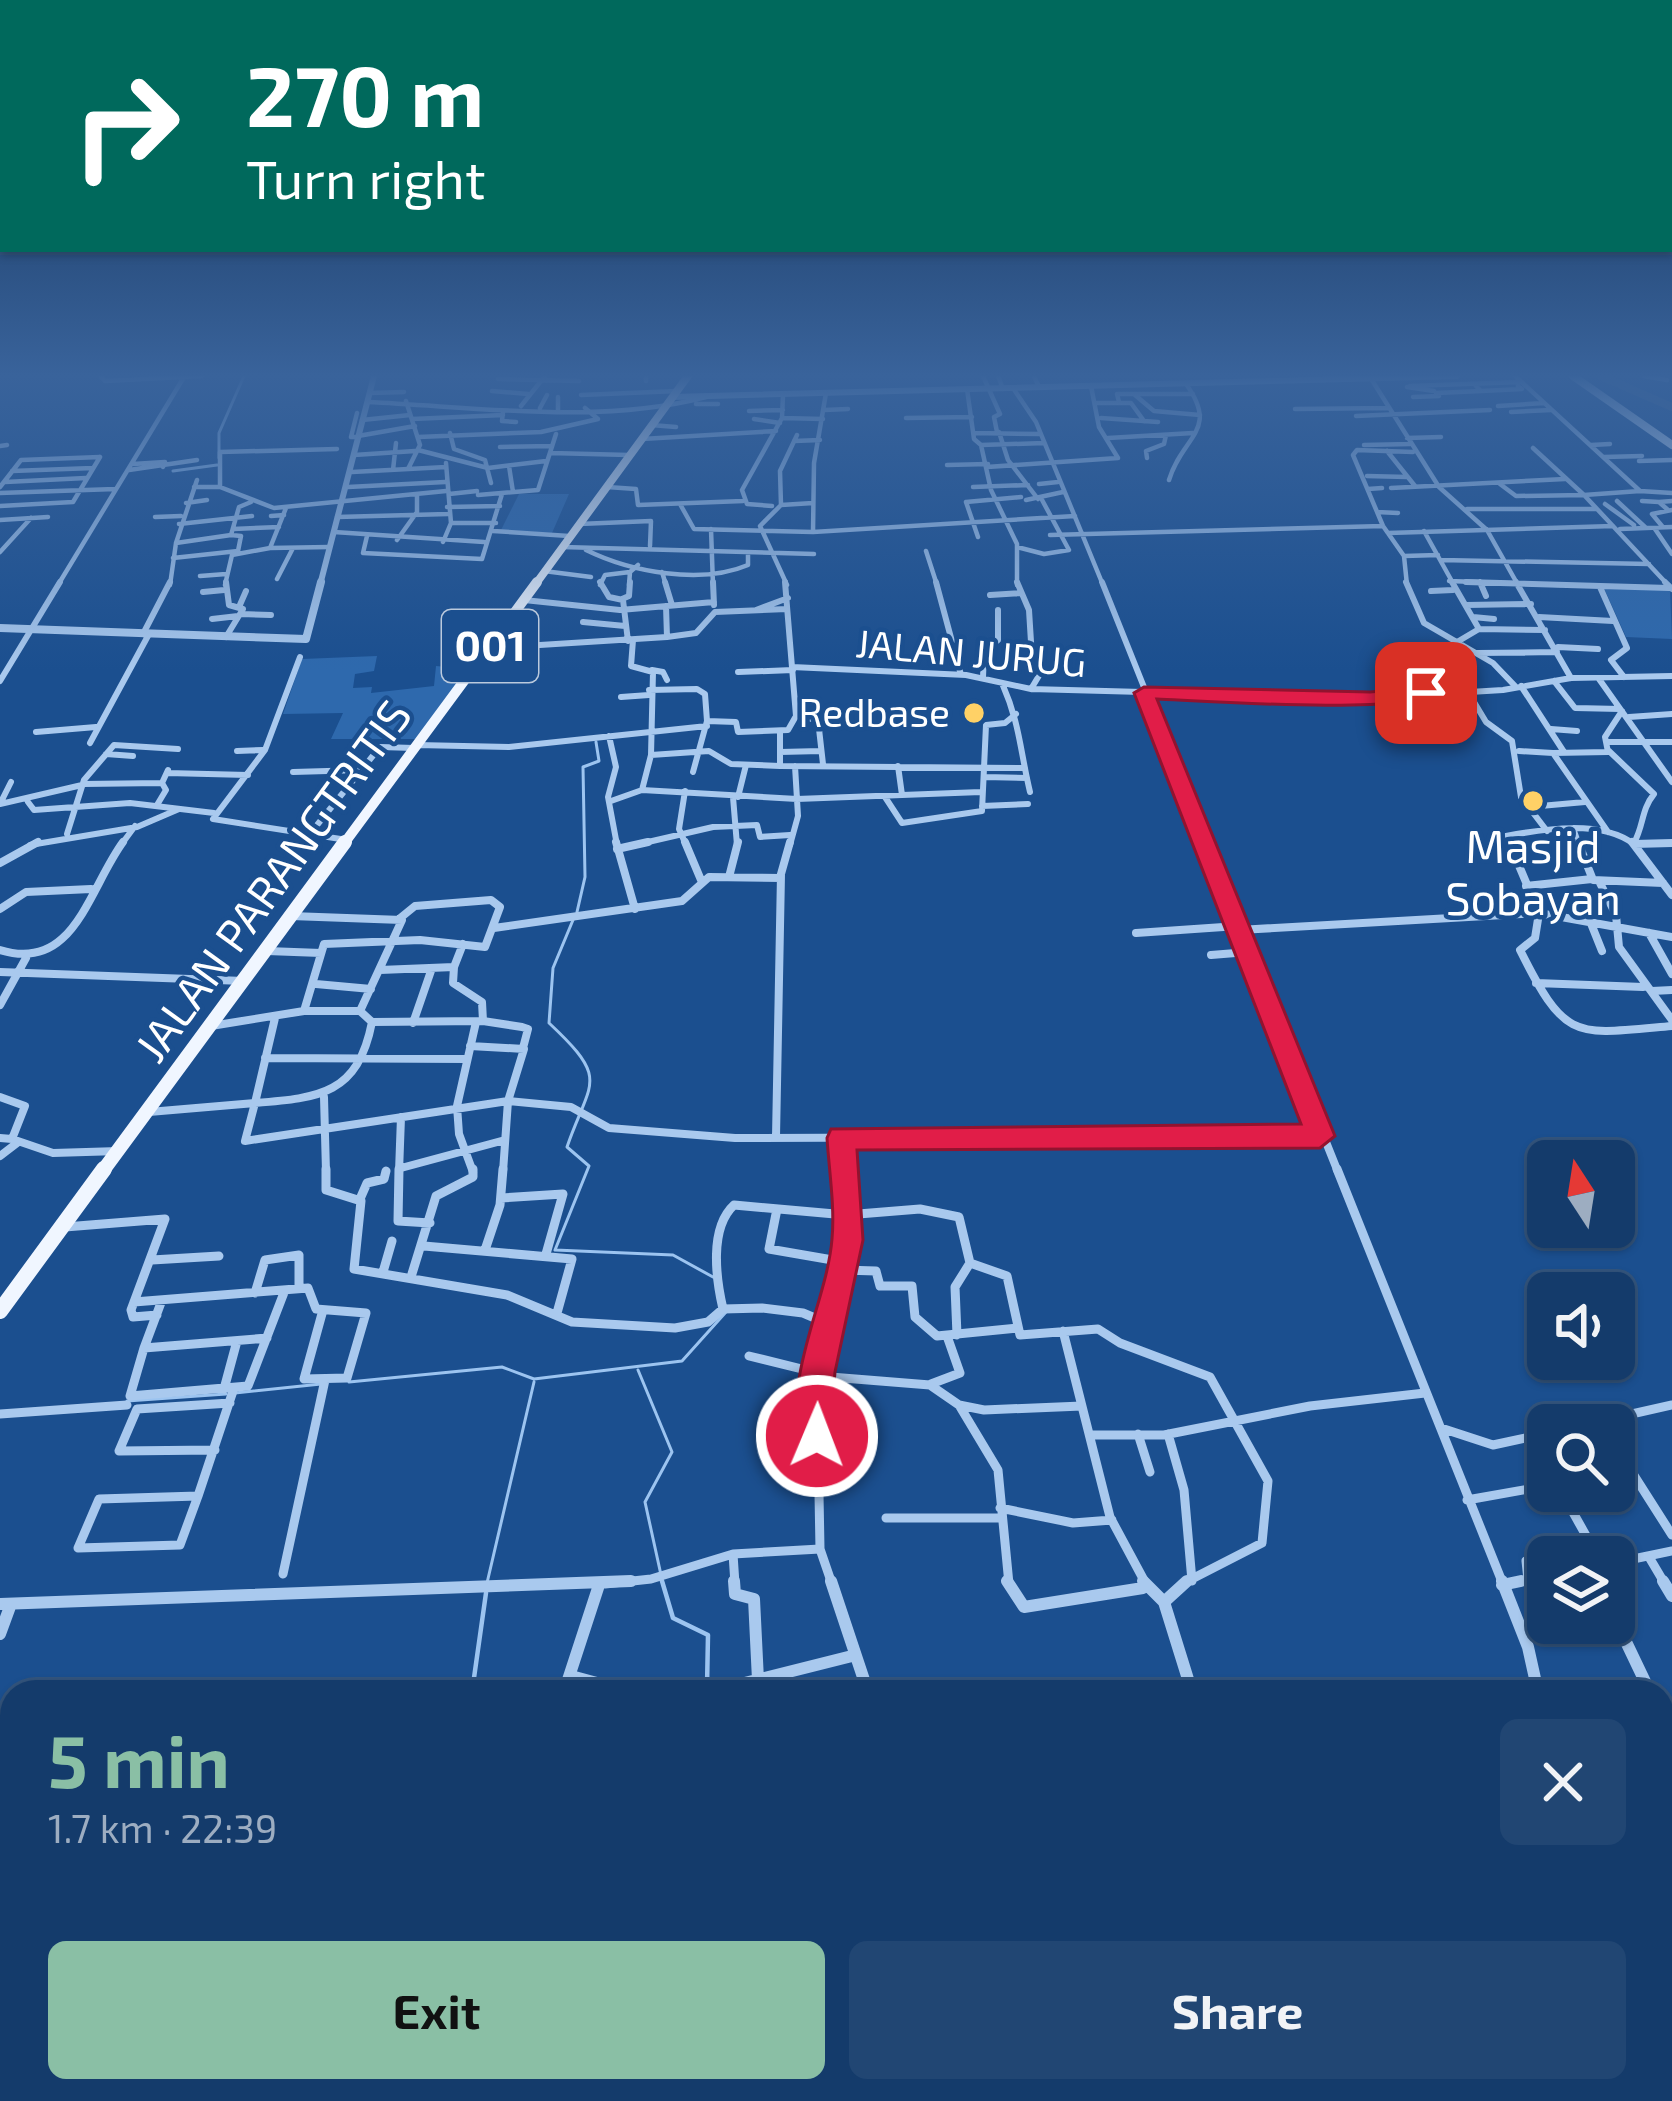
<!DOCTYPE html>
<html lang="en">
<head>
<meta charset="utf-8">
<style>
  body { margin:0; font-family:"Exo 2",sans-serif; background:#214673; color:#f1f3f6; height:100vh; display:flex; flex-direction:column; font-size:45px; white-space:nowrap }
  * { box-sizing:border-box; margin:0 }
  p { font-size:39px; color:#9dadc1 }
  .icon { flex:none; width:66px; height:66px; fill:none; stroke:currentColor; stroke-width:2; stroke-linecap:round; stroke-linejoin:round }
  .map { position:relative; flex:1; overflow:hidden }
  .panel { position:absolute; left:0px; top:1680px; width:1674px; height:423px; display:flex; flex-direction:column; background:#143b6b; border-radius:36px 36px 0 0; box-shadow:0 3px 9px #0004,0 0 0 3px #33557e }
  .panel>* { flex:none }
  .guide { position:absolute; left:0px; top:0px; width:1674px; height:252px; box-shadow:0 3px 9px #0004,0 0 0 3px #33557e; background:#00695c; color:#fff; overflow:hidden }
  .needle { width:78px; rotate:348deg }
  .fabs { position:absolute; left:1527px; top:1140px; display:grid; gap:24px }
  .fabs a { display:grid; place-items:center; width:108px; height:108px; border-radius:18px; background:#143b6b; box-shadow:0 3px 9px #0004,0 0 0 3px #33557e; font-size:60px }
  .pin { position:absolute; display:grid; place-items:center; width:102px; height:102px; color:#fff; margin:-51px; border-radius:24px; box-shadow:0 6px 18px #0006 }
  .me { position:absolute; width:132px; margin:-66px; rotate:1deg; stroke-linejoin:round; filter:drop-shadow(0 0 9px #0008) }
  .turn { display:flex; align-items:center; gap:42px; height:252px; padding:0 48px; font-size:54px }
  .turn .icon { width:156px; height:156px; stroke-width:2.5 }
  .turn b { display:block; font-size:84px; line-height:102px }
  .round { display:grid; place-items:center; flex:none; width:126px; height:126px; border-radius:18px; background:#214673 }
  .head { display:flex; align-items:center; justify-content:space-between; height:204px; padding:0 48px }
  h1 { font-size:72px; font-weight:700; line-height:90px; color:#8abfa5 }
  .cta { display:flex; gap:24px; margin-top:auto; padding:24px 48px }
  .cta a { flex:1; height:138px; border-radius:18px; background:#8abfa5; color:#111; font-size:48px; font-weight:700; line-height:138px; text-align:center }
  .cta a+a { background:#214673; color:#f1f3f6 }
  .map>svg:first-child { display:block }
  .green { fill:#2e69ad }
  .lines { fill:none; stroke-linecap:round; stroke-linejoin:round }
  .stream-far1 { stroke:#9cc4f0; stroke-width:3 }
  .stream { stroke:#9cc4f0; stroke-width:4.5 }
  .river { stroke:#3c6290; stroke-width:8 }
  .minor-far4 { stroke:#a9c9ee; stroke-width:4.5 }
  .minor-far3 { stroke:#a9c9ee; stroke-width:6 }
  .minor-far2 { stroke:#a9c9ee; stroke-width:8 }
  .minor-far1 { stroke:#a9c9ee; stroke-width:9 }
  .minor { stroke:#a9c9ee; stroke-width:12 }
  .tertiary-far1 { stroke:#a9c9ee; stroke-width:6 }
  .tertiary { stroke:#a9c9ee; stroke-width:8 }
  .secondary { stroke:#d6e6fa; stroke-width:8 }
  .primary-far3 { stroke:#f0f6ff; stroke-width:8 }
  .primary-far2 { stroke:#f0f6ff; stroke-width:10 }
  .primary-far1 { stroke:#f0f6ff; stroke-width:14 }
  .primary { stroke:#f0f6ff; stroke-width:16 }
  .route { fill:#e11d48; stroke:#92132f; stroke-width:3 }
  .poi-dot { fill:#ffd166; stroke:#1b4f8f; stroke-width:4.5 }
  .labels { text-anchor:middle; stroke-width:9; stroke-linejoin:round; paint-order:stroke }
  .far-street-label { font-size:39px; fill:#fff; stroke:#1b4f8f }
  .far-poi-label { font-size:39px; fill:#fff; stroke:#1b4f8f; text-anchor:end }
  .shield { fill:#1b4f8f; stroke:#bbcadd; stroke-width:3 }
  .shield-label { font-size:42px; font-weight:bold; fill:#fff }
  .poi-label { font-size:45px; fill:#fff; stroke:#1b4f8f }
  .street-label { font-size:45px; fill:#fff; stroke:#1b4f8f }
</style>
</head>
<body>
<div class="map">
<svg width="1672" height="2101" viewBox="0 0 1672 2101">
  <rect width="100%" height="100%" fill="#1b4f8f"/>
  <path class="green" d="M519,494h50l-17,39 -51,-3z
    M1604,588l66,2 2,49 -46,-2z
    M377,656l-3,15 -19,3 -2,14 19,-1 -1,6 63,-7 2,-20 33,3 -53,70h-85l12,-26 -60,1 19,-55z"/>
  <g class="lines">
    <path class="stream-far1" d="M219,458v-25l25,-57
      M173,471l44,-6
      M577,912l8,-35 -2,-110 16,-6 -3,-19
      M573,920l-20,48 -4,55c62,58 41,57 18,124l22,19 -34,84 118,5 40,22
      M638,1370l34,82 -27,50 18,82
      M349,1382l153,-15 32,12 148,-18 44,-49
      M235,1393l86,-9
      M127,1401l99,-7
      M487,1583l47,-201"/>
    <path class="stream" d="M662,1581l11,37 35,17 -1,52
      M472,1692l14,-99
      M420,2101l1,-10
      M829,2101l1,-10"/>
    <path class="river" d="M1601,376l71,31"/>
    <path class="minor-far4" d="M100,376l5,5 97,-5
      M646,376v5
      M983,376l17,38 -6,3 3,15
      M998,376l5,13
      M1034,376l5,11
      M1515,376l125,115 -56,4 84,90
      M1644,376l23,4
      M1370,377l69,110 48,43 31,55
      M498,379l81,2
      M1410,386l111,-4
      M1407,387l27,4
      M1013,388l23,34 67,163
      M967,389l7,50 7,6 10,45 26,54v41
      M492,391l36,3
      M1481,391l41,-2 -4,-3
      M369,393l35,-1
      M1436,393l45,-2 -5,-5
      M581,395l96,-4
      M1135,395l19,16 46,4
      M558,397v13
      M1413,397l26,-1
      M406,401l14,44 -12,24
      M368,402c110,5 231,23 338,-5
      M1119,402l-2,-8h76
      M1096,403h35l13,18
      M696,404h22
      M521,406l24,-30
      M1498,406l46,-3
      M540,408l7,-13
      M1295,409l94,-1
      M824,410l24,-1
      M749,411l34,-1
      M503,412l-1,9 14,1
      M1511,412l40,-2
      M357,413l-6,24h7
      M1356,416l134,-6
      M783,418l40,1
      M906,418l66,-1
      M1101,418l57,4
      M412,419l91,-4
      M754,419l26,4
      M362,420l48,-5
      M651,425l25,2
      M999,432l9,28 30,39
      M450,433l4,16 31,11 6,23
      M974,433l67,1
      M358,436l57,-10
      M418,437l123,-5 57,-13 -13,-11
      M1108,438l85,-5
      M1407,438l34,-1
      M642,439l134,-8
      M794,441l26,-1
      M981,445l63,-2
      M1364,445l46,-1
      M1591,445l19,-1
      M0,446l7,-1
      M500,447l52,-1
      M1533,448l51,47
      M337,449l-117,3v35l54,21 172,-17
      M418,450l70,18 58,-7
      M1387,451l28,35
      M551,453l78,2
      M354,455l61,-4
      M1604,457l38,-1
      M1147,458l-1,-7 18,-7 2,-9
      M1639,461l33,-1
      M133,464l32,-2 -2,5
      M947,465l41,-1
      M509,466l4,26
      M987,467l131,-9 -19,-31 -8,-41
      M129,470l68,-10
      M393,470l3,-27
      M12,471l81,-3
      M352,472l94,-5
      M1367,476l40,1
      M197,480l-21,63 55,-8
      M1169,480c13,-44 51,-49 17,-96
      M5,482l81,-4
      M1039,484l19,-2
      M1500,484l16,12 68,-1
      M0,487l21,-27 79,-3
      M194,487h26
      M348,487l97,-5
      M607,487l29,2 2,16 105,-4
      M973,487l55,-2
      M1391,488l174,-9
      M1368,489l14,-1
      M1640,491l32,2
      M0,493l115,-4
      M449,494l28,-3
      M478,495l60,-5 18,-56
      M1026,500l37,-8
      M1617,501l28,26
      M1642,501l17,1
      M186,503l21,-3
      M680,504l14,25 119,3 262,-16
      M1605,504l29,21
      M781,505l32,-2
      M0,506l73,-4 27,-45
      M772,506l-25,-2 -5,-14 40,-72 1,-23
      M447,507l53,-1
      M286,508l-16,40 59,-1
      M1467,509h129
      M1668,510l-9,-8 13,-1
      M1377,512l21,1
      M271,516l13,-1
      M155,517l26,-1
      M337,517l111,-3
      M0,520l48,-3
      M451,523h45
      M179,524l73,-8
      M579,524l72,-3 -1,25
      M1662,526l-10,-12 20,-4
      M233,529l46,-2
      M711,529l2,56
      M1620,529l52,-2
      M1655,529l17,25
      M493,531l76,5
      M1424,531l30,54
      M334,532l150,10
      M813,532l1,-69 12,-70
      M1388,533l225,-7
      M1050,535l333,-9
      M367,536l-4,17 119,6 20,-65
      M978,537l-12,-35 55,-5
      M397,540l20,-28v-18
      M443,542l8,-19 -5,-60
      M562,547l252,7
      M1017,547l27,7 25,-4 -28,-52
      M586,550c45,22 115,35 162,15v-10
      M926,551l11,34
      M0,552l31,-34
      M1404,556l34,-1
      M173,558l65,-7 3,-15 -10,-1 8,-28 12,-5
      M1441,560l208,4
      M544,571l47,6
      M662,572l4,13
      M200,576l26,-2
      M277,579l16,-31
      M1449,581l112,4
      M58,585l126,-208
      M170,585l6,-42
      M225,585l7,-30 38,-7
      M600,585l5,-10 25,-3 8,-7
      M629,585l1,-13
      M787,585l-27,-59 21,-21 -1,-34 17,-36
      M1407,585l-3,-29 -21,-30 -30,-71 4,-5 56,2"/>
    <path class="minor-far3" d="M226,582l3,23 14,4 -17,28
      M600,582l9,15 14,3 5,41
      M665,582l7,23
      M713,582l1,23
      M785,582l11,134 22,4 5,44
      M936,582l25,93
      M1017,582l12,28 3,48 8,16 -9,15
      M1102,582l105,263
      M1406,582l18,41 69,40 23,24
      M1452,582l27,47 -22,13
      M1466,582l203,6
      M1480,582l6,14
      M1516,582l55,96
      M1665,582l7,7
      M1600,587l27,61 -16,12 13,17
      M1431,591l22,-1
      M203,592l21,-2
      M990,595l30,-2
      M622,599l7,-3 1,-14
      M524,600l96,10 94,-8
      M1466,605l65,-1
      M666,606l1,31
      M239,607l7,-16
      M756,610l32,-12
      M241,614l30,1
      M1473,617l21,2
      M1539,617l74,4
      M212,619l26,-3
      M583,622l42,4
      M1479,629l66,1
      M143,634l27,-52
      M633,640l-2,26 22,6 -2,83 -9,35
      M1558,647l40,2
      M490,648l177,-11 29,-4 19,-21 72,-3
      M1477,653l80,-1
      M300,657l-35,93 -52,69 134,21
      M792,667l174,8 65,14 339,9 133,-8 68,-12 101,-2
      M652,670l11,2 4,8
      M738,672l55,-2
      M983,678l1,-28 14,-10v-30
      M1599,679l73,103
      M0,681l60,-99
      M1554,681l21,27 45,1
      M1002,683c18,41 18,67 28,109
      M1521,686l43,66
      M649,690l48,-1 8,5 2,27 -14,51
      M1468,692l18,30 26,19 9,56 26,34
      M621,697l28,-2
      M1629,717l43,-3
      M707,721l29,1 2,10 50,-2 8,-14
      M1551,729l26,2
      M780,731v35
      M36,732l60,-5
      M609,736l7,31 -8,30 9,48
      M1606,742h66
      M90,743l59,-109
      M417,745l92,2 198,-21
      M237,751l26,-1
      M1519,751l34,2
      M1609,751l45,43c-13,16 -10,31 -20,49
      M780,752l41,-1
      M106,754l27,2
      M651,755l58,-4 22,13 49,2 245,2
      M898,766l4,29
      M293,772l69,-2
      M167,773l81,2
      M984,777l43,1
      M83,784l79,-1 6,-13
      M685,791l-6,38 7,16
      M733,797l4,48
      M738,797l8,-32
      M885,797l17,26 80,-12 4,-86 19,-2 11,-9
      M611,801l31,-11 155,9 184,-7
      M1,802l10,-20
      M28,802l6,8 96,-7 84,10
      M0,804l82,-19
      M157,805l9,-15 -4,-7
      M982,806l46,-2
      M1529,807l56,-5
      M1574,831l5,14
      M1608,832l-55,-79 55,-1 -3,-15 17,-26
      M67,834l17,-54 30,-35 64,4
      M309,835l71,-88 34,1
      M1634,844l38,-1
      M30,845l107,-18 42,-18
      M121,845l14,-19
      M635,845l78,-18 44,-2 3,12 30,-2
      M790,845l8,-29 -3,-50
      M1510,845l-4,-9c38,-7 96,-17 129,9"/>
    <path class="minor-far2" d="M616,842l19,67
      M685,842l16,38
      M1206,842l132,330
      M1509,842l30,71 -4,25 -15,12c46,92 54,85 152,76
      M1578,842l15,38 70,3
      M1632,842l40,53
      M1634,844l38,-1
      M617,849l31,-7
      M0,863l38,-21
      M729,877l9,-35
      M1599,881l17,34 3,32 53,73
      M1526,886l66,-7
      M0,909l26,-17 65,-3
      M291,916l111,4 -42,91
      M1590,921l12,30
      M494,928l188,-27 27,-24 72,1
      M1239,930l300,-17 133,24
      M1136,933l102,-7
      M1649,933l23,41
      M0,950c74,23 88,-60 123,-108
      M267,951l54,2
      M1211,955l37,-3
      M454,967l-1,16 29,19 1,19
      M380,970l74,-3 9,-23
      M0,972l244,9
      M1536,983l107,4
      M316,984l55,5
      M1652,991l20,-1
      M0,1005l26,-47
      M304,1011l20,-67 96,-4 65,7 15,-40 -9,-7 -76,6 -16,13
      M372,1022l111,-1 39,6 6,2 -5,19
      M413,1023l19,-55
      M211,1026l93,-15h56l12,11c-14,72 -52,76 -117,81l-10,38 263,-40 63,6 38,21 126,10 585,-2
      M470,1046l54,3 -16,52 -5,71
      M265,1058l202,1
      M0,1097l25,9 -13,33 41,14 66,-2
      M324,1097l2,75
      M149,1112l106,-9 20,-85
      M776,1137l5,-263 9,-32
      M0,1138l12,1
      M841,1138l2,34
      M0,1156l17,-13
      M401,1168l104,-28
      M399,1172l2,-55
      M473,1172l-14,-38 -2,-28 19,-84"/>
    <path class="minor-far1" d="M326,1169v21l35,11 -7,68 153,26 65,27 103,6 33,-6 15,-13 39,-1 41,5 26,11
      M399,1169l-1,52 32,2
      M1337,1169l166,415
      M501,1198l62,-4 -17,60
      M360,1199l7,-16 17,-4 2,-8
      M777,1209l-8,40 75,13
      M65,1227l100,-8 -34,91 2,7 24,-2
      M424,1246l148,13 -15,54
      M485,1250l15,-45 3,-36
      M152,1260l67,-4
      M843,1270l33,1 4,15h32l3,31 22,19 81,-8
      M383,1272l9,-31
      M411,1277l25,-81 37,-19v-8
      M255,1293l10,-33 34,-5v33
      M162,1300l-18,48 123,-10
      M134,1302l174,-14 8,21 50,4 -19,65 -43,1 19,-69
      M723,1309c-7,-30 -14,-81 11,-104l112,10 74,-6 39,8 11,46 37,13 13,59 78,-6 22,14 90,34 58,104 -6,62 -80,41
      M1063,1331l47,186 36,67
      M957,1335l-2,-48 15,-24
      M144,1348l-14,48 118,-10 37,-96
      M749,1356l69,17
      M818,1376l112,9 29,20 25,5 98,-4
      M931,1384l29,-11 -13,-37
      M224,1389l13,-48
      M959,1405l39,65 11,114
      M0,1414l127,-9
      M1583,1425l89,-20
      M1441,1428l52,17 55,-12
      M1138,1434l12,38
      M1168,1434l16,56 8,91
      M1090,1435h74l146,-29 115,-13
      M817,1436l28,-1
      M1614,1444l58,91
      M215,1450l-96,1 18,-42 93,-6
      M198,1496l-18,49 -102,3 21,-49z
      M198,1496l36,-108
      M1565,1498l33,59
      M1467,1500l62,-11
      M1000,1508l73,15 39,-3
      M886,1518h113
      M733,1554l2,30
      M1649,1557l16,27
      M1614,1563l58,-12
      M283,1574l42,-194
      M605,1584l46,-5 82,-25 87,-5
      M832,1584l-12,-35 -3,-164 31,-146 -5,-70
      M1506,1584l22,-4 -2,-19 65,-14"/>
    <path class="minor" d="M734,1581l1,13 19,5 4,81
      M831,1581l37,111
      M1007,1581l17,26 119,-19
      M1143,1581l21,21
      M1187,1581l-23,21 28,90
      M1502,1581l26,66 10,45
      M1663,1581l9,15
      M1502,1585l19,-4
      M1614,1593l9,17 -5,15 32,67
      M0,1604l631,-23
      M0,1634l11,-30
      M571,1676l59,16
      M564,1692l35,-107
      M709,1692l143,-36
      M1666,1708l6,10
      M0,1951h12
      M544,2091v10
      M791,2091v10
      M920,2091l1,10
      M1221,2091l2,10
      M625,2101l1,-10"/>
    <path class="tertiary-far1" d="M672,397l785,-21
      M320,585l54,-209"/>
    <path class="tertiary" d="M0,628l306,11 15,-57"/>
    <path class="secondary" d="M1573,376l99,69"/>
    <path class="primary-far3" d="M535,585l153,-209"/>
    <path class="primary-far2" d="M343,845l194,-263"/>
    <path class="primary-far1" d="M102,1172l243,-330"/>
    <path class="primary" d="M0,1311l104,-142"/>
  </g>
  <linearGradient id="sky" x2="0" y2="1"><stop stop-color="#0f2b4f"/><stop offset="0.56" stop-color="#39639b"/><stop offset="1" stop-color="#39639b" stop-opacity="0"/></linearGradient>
  <rect width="1672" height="670" fill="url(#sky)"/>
  <path class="route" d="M1144,687l226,5 56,-5 10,6c-29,22 -231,8 -279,6l178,437 -15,12 -463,2 6,90 -28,132 -6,76 -12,5 -12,-5c-27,-64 22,-144 27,-209 3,-32 -3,-69 -5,-101l4,-9 470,-5 -167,-431z"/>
  <g class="poi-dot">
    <circle cx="974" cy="713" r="12"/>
    <circle cx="1533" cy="801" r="12"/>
  </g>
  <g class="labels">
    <g class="far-street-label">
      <text transform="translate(971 653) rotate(5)" y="14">JALAN JURUG</text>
    </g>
    <g class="far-poi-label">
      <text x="950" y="727">Redbase</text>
    </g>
    <rect class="shield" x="442" y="610" width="96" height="72" rx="9"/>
    <g class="shield-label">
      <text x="490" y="661">001</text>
    </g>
    <g class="poi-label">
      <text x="1533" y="863">Masjid<tspan x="1533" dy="52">Sobayan</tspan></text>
    </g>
    <g class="street-label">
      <text transform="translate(273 881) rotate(-54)" y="16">JALAN PARANGTRITIS</text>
    </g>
  </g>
</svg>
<div class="fabs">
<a><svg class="needle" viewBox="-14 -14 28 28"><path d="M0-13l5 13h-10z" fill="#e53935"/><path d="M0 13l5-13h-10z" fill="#9dadc1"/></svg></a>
<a><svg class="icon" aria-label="sound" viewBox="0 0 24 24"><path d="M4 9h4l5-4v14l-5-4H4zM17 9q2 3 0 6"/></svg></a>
<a><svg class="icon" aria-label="search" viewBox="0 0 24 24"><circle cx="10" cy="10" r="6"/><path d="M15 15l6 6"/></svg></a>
<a><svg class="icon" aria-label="layers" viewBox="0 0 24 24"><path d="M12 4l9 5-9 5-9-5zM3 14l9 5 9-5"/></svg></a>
</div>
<div class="pin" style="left:1426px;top:693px;background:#d93025"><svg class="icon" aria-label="arrive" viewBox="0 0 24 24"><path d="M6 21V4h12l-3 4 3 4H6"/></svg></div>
<svg class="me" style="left:817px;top:1436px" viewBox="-20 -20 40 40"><circle r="17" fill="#e11d48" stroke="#fff" stroke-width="3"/><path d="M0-11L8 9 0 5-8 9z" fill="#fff"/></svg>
<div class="guide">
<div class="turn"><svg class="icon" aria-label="right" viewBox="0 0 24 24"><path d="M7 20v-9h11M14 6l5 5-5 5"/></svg><div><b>270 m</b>Turn right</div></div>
</div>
<section class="panel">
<div class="head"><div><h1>5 min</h1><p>1.7 km · 22:39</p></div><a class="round"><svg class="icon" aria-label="close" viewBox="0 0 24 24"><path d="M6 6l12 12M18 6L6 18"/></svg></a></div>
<div class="cta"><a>Exit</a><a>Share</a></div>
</section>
</div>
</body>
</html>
